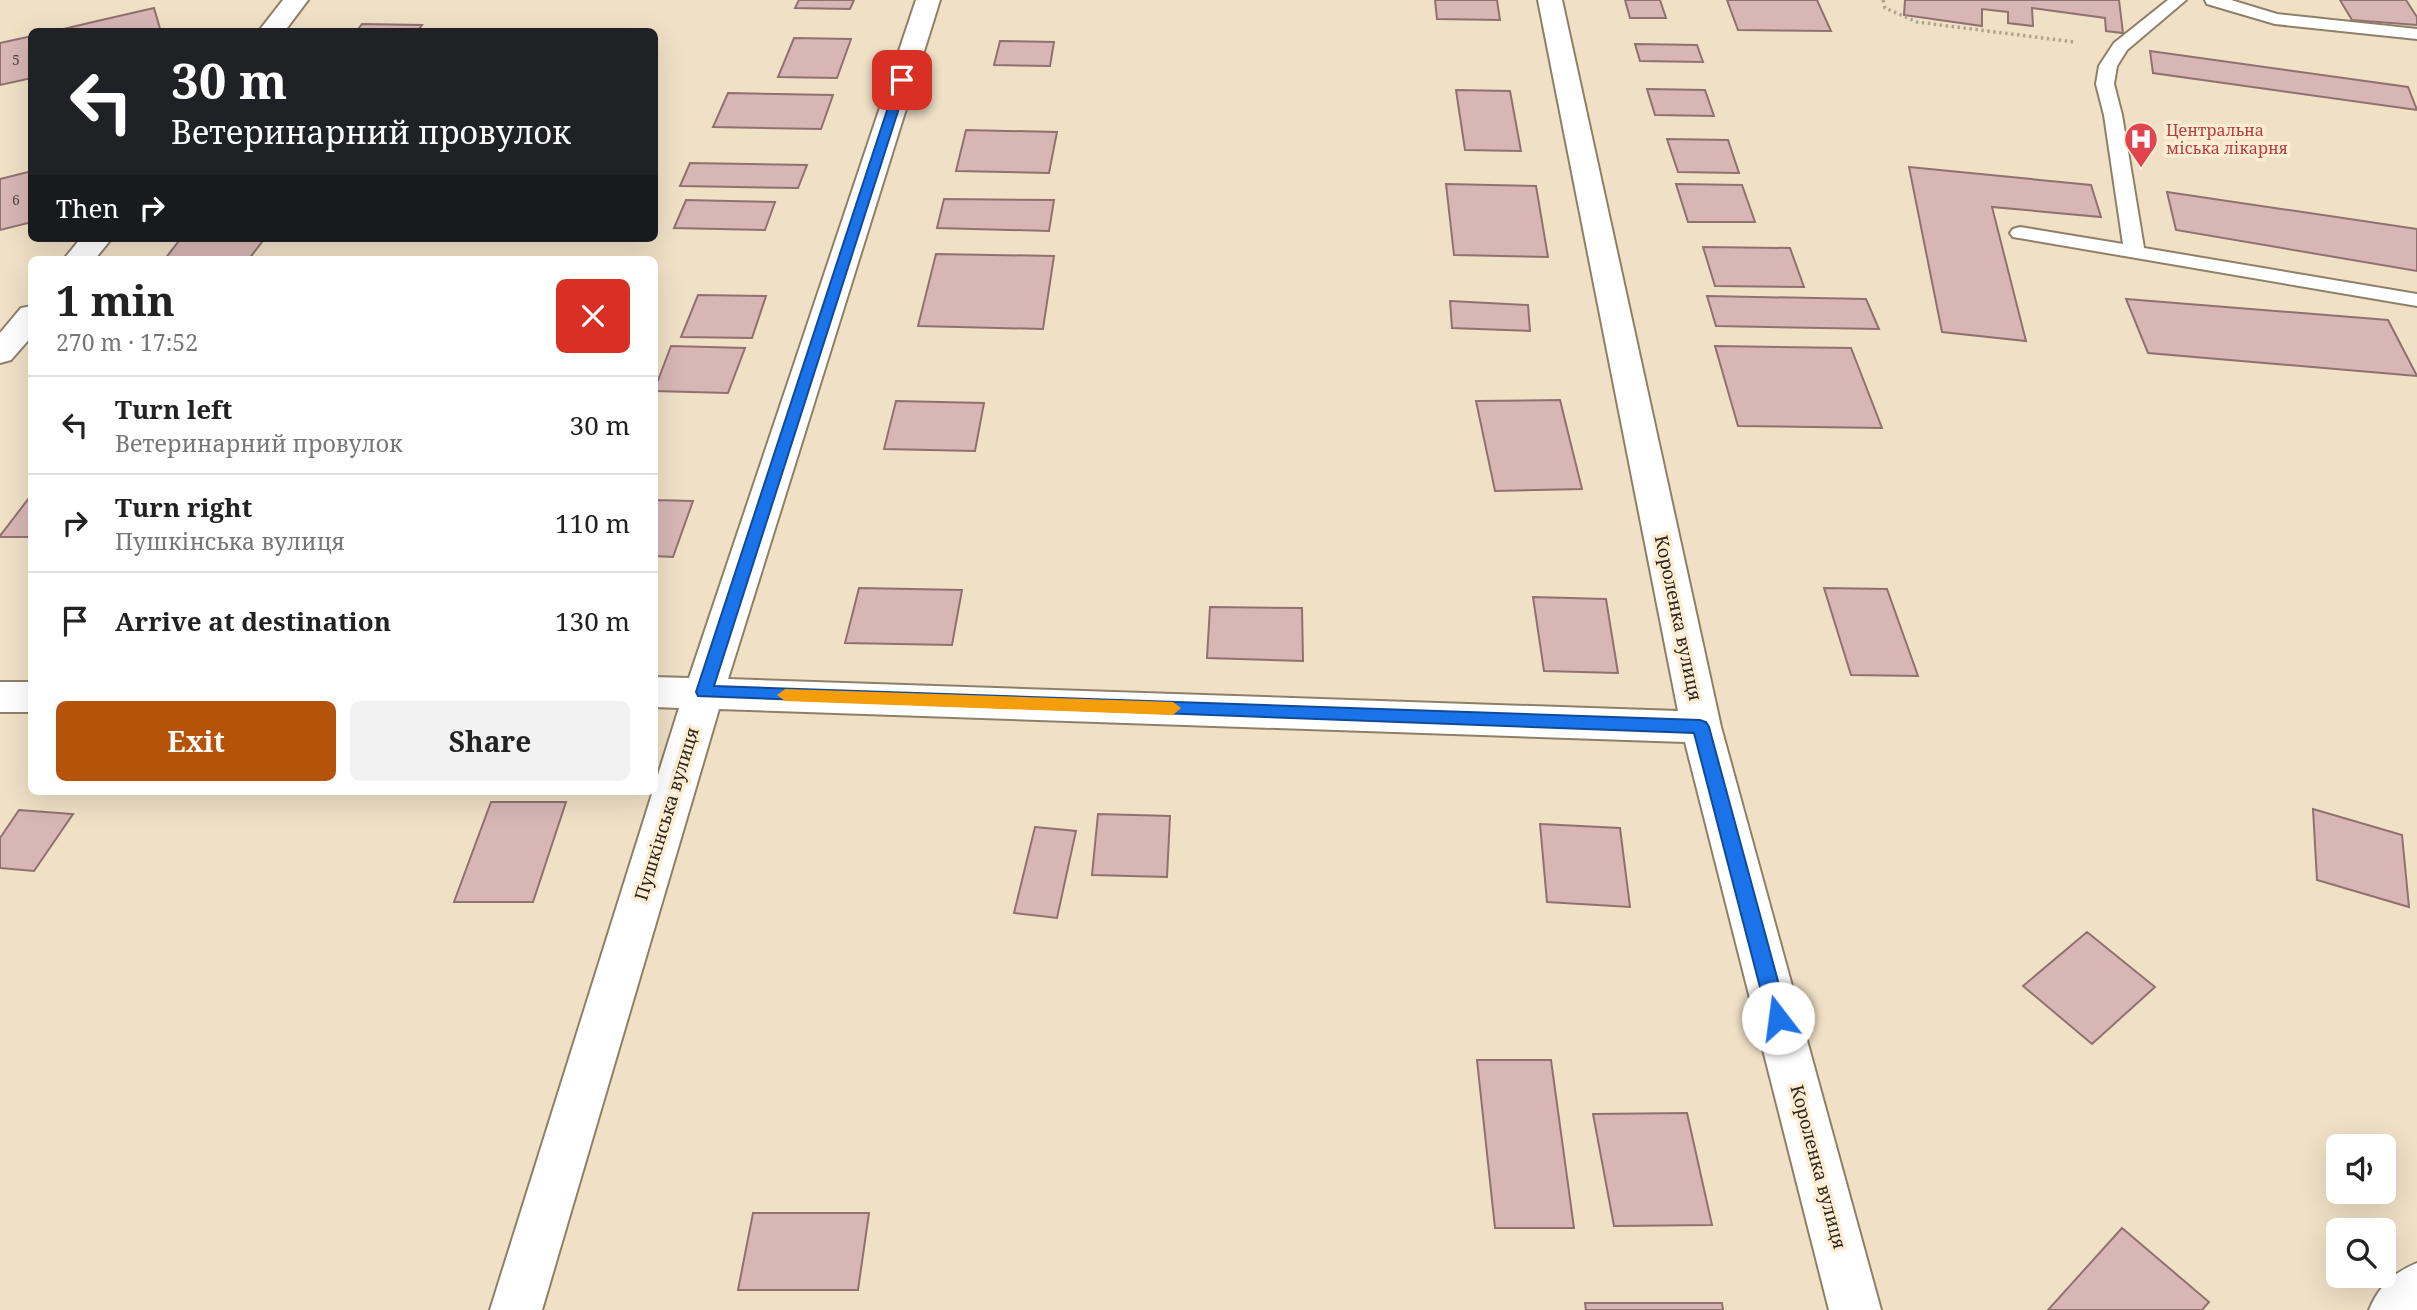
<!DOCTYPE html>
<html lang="en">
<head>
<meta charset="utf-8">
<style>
  body { margin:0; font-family:"Noto Serif",serif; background:#f2f2f2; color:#222; height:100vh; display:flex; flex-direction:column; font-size:26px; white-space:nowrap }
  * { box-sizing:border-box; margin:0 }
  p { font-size:23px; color:#767676 }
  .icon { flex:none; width:38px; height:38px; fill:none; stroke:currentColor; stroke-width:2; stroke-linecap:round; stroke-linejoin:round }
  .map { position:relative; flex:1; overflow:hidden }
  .sheet { position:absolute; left:28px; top:256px; width:630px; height:539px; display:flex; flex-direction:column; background:#fff; border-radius:10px; box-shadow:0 7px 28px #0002 }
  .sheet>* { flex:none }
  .banner { position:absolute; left:28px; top:28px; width:630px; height:214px; border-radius:10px; box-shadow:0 7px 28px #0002; background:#202124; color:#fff; overflow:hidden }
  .controls { position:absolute; left:2326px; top:1134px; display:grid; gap:14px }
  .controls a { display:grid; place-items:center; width:70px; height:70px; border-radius:10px; background:#fff; box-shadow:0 7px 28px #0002; font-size:35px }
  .pin { position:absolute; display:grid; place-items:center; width:60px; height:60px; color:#fff; margin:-30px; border-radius:14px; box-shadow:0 4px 10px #0006 }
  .me { position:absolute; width:77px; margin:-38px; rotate:345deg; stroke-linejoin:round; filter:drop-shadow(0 0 5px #0008) }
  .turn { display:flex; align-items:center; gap:24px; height:147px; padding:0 28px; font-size:32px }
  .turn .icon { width:91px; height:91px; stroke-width:2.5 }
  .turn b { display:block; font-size:49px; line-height:60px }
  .then { display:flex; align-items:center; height:66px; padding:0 28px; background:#0003; gap:14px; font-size:26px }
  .round { display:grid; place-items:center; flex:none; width:74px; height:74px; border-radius:10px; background:#f2f2f2 }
  .summary { display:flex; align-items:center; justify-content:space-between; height:119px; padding:0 28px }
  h1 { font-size:42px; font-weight:700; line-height:52px }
  .action { display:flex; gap:14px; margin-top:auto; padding:14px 28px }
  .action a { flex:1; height:80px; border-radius:10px; background:#b45309; color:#fff; font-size:28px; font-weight:700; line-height:80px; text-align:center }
  .action a+a { background:#f2f2f2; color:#222 }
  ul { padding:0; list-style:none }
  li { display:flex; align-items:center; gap:21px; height:98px; padding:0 28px; border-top:2px solid #e0e0e0 }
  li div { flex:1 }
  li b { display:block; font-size:26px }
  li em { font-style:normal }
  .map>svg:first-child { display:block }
  .building { fill:#d7b6b4; stroke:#907170; stroke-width:2 }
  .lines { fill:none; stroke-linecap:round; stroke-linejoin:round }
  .lane-casing { stroke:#8e8068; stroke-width:4 }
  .street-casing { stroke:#8e8068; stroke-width:4 }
  .path { stroke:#b1a590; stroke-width:3.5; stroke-dasharray:2.5 3.5; stroke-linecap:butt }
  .lane { fill:#fff; fill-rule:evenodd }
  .street { fill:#fff; fill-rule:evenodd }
  .route { fill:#1a73e8; stroke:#114b97; stroke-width:2 }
  .slow { fill:#f59e0b }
  .labels { text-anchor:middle; stroke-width:7; stroke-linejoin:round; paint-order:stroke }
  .number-label { font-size:14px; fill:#584b43 }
  .far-health-label { font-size:16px; fill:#be3a42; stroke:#fdedd3; text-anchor:start }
  .street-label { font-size:18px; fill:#2d271d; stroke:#fdedd3 }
</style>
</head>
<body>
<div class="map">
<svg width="2417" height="1310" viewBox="0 0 2417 1310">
  <rect width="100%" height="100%" fill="#efe0c6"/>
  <path class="building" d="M799,0h55l-4,9 -55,-1z
    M1435,0h62l3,20 -63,-1z
    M1625,0h35l6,18h-36z
    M1727,0h90l14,31 -93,-1z
    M1905,0h214l4,33 -17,-2 -1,-13 -73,-10 1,18 -25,-3v-11l-26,-3v17l-78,-11z
    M2340,0h66l11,17v8l-65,-5z
    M154,8l7,24h-110l42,-10z
    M362,24l60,1 -5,7h-61z
    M32,36v42l-32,7v-42z
    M794,38l57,1 -14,39 -59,-1z
    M1000,41l54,1 -4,24 -56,-1z
    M1635,44l62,1 6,17 -63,-1z
    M2150,51l258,36 9,23 -264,-37z
    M1647,89l58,1 9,26 -59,-1z
    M1456,90l54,1 11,60 -56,-1z
    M728,93l105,2 -12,34 -108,-2z
    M966,130l91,2 -8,41 -93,-2z
    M1667,139l61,1 11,33 -61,-1z
    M690,163l117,2 -9,23 -118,-2z
    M1909,167l182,18 10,32 -109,-10 34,134 -84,-9z
    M32,171v51l-32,8v-51z
    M1446,184l90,2 12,71 -94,-2z
    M1676,184l66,1 13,37h-67z
    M2167,192l250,37v42l-241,-41z
    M944,199l110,1 -5,31 -112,-3z
    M686,200l89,2 -10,28 -91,-2z
    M181,238h84l-16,21h-84z
    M1703,247l87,1 14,39 -89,-1z
    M936,254l118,2 -11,73 -125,-3z
    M698,295l68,1 -14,42 -71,-1z
    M1707,296l159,3 13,30 -163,-3z
    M2126,299l262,21 29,56 -269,-23z
    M1450,301l78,4 2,26 -78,-3z
    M671,346l74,2 -17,45 -74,-2z
    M1715,346l136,2 31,80 -144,-2z
    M1560,400l22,89 -87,2 -19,-90z
    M896,401l88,2 -9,48 -91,-2z
    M32,494v43h-32v-1z
    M654,500l39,1 -20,56 -19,-1z
    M859,588l103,2 -10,55 -107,-2z
    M1824,588l63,1 31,87 -67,-1z
    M1533,597l73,2 12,74 -74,-2z
    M1210,607l92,1 1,53 -96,-3z
    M491,802h75l-33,100h-79z
    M2313,809l89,26 7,72 -92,-27z
    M19,810l54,4 -39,57 -34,-3v-30z
    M1098,814l72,2 -3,61 -75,-2z
    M1540,824l80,4 10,79 -83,-5z
    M1035,827l41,4 -19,87 -43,-5z
    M2087,932l68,55 -63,57 -69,-58z
    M1477,1060h74l23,168h-79z
    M1687,1113l25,112 -98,1 -21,-112z
    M753,1213h116l-11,77h-120z
    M2122,1228l87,74 -7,8h-154z
    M1585,1303h137l1,7h-137z"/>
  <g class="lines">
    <g class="lane-casing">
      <path id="lane" d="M2168,0h18l-59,50 -10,16 -3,18 8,31 22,133 273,46v12l-404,-69 -3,-4 3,-4 7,-2 103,17 -19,-129 -8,-31 3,-18 15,-23z
        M2205,0h26l46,14 140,15v10l-142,-15 -68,-20z"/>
    </g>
    <g class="street-casing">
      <path id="street" d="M283,0h25l-24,32h-26z
        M916,0h24l-212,679 950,32 -140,-711h24l159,727 160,583h-52l-144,-568 -966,-33 -177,601h-52l189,-602 -25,-1v-30l35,1z
        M81,238h31l-17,21h-31z
        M32,306v30l-21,24 -11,3v-30l21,-25z
        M0,682h32v30h-32z
        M2417,1263v47h-48c10,-24 24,-37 48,-47z"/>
    </g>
    <path class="path" d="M1883,0l2,8 32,14 158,20"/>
    <use href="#lane" class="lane"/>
    <use href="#street" class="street"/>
  </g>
  <path class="route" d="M898,77l10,3 -194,606 986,34 6,2 3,5 79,291 -3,6 -7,3 -7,-3 -3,-6 -74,-285 -996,-37 -2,-4z"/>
  <path class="slow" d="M785,689l388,13 8,6 -8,7 -388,-14 -8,-6z"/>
  <defs>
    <g id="hospital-pin" transform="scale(1.75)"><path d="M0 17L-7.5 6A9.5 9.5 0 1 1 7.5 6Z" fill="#e0444e" stroke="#fdedd3"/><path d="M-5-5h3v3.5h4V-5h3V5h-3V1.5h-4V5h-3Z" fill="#fff"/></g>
  </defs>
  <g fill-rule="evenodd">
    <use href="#hospital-pin" x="2141" y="139"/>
  </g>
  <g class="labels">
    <g class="number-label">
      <text x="16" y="65">5</text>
      <text x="16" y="205">6</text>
    </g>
    <g class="far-health-label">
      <text x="2166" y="136">Центральна<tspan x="2166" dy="18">міська лікарня</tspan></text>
    </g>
    <g class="street-label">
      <text transform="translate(1678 618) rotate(78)" y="6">Короленка вулиця</text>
      <text transform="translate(667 814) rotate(-73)" y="6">Пушкінська вулиця</text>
      <text transform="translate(1818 1167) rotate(75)" y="6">Короленка вулиця</text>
    </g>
  </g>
</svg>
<div class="controls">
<a><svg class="icon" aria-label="sound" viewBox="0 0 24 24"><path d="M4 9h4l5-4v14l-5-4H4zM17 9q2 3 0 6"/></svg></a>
<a><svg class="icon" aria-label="search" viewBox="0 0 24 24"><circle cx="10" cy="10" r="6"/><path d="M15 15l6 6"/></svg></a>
</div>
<div class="pin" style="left:902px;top:80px;background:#d93025"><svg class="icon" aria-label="arrive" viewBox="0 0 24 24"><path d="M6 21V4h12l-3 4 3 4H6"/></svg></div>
<svg class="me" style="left:1778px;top:1018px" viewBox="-20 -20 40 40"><circle r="19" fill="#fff"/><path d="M0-13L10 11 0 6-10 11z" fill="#1a73e8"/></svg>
<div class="banner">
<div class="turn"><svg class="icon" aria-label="left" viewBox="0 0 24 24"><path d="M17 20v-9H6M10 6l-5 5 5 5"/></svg><div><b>30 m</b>Ветеринарний провулок</div></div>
<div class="then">Then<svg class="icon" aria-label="right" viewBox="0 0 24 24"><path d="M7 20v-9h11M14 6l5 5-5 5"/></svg></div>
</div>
<section class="sheet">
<div class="summary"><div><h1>1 min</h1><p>270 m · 17:52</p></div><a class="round" style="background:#d93025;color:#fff"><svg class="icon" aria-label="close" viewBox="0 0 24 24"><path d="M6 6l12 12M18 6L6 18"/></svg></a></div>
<ul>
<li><svg class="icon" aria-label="left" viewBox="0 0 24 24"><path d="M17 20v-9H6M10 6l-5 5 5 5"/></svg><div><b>Turn left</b><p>Ветеринарний провулок</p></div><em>30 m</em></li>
<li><svg class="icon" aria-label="right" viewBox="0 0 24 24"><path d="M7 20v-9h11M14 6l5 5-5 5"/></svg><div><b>Turn right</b><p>Пушкінська вулиця</p></div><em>110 m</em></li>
<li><svg class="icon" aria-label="arrive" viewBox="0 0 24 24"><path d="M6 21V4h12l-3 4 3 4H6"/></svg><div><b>Arrive at destination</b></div><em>130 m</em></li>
</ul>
<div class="action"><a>Exit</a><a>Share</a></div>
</section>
</div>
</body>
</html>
